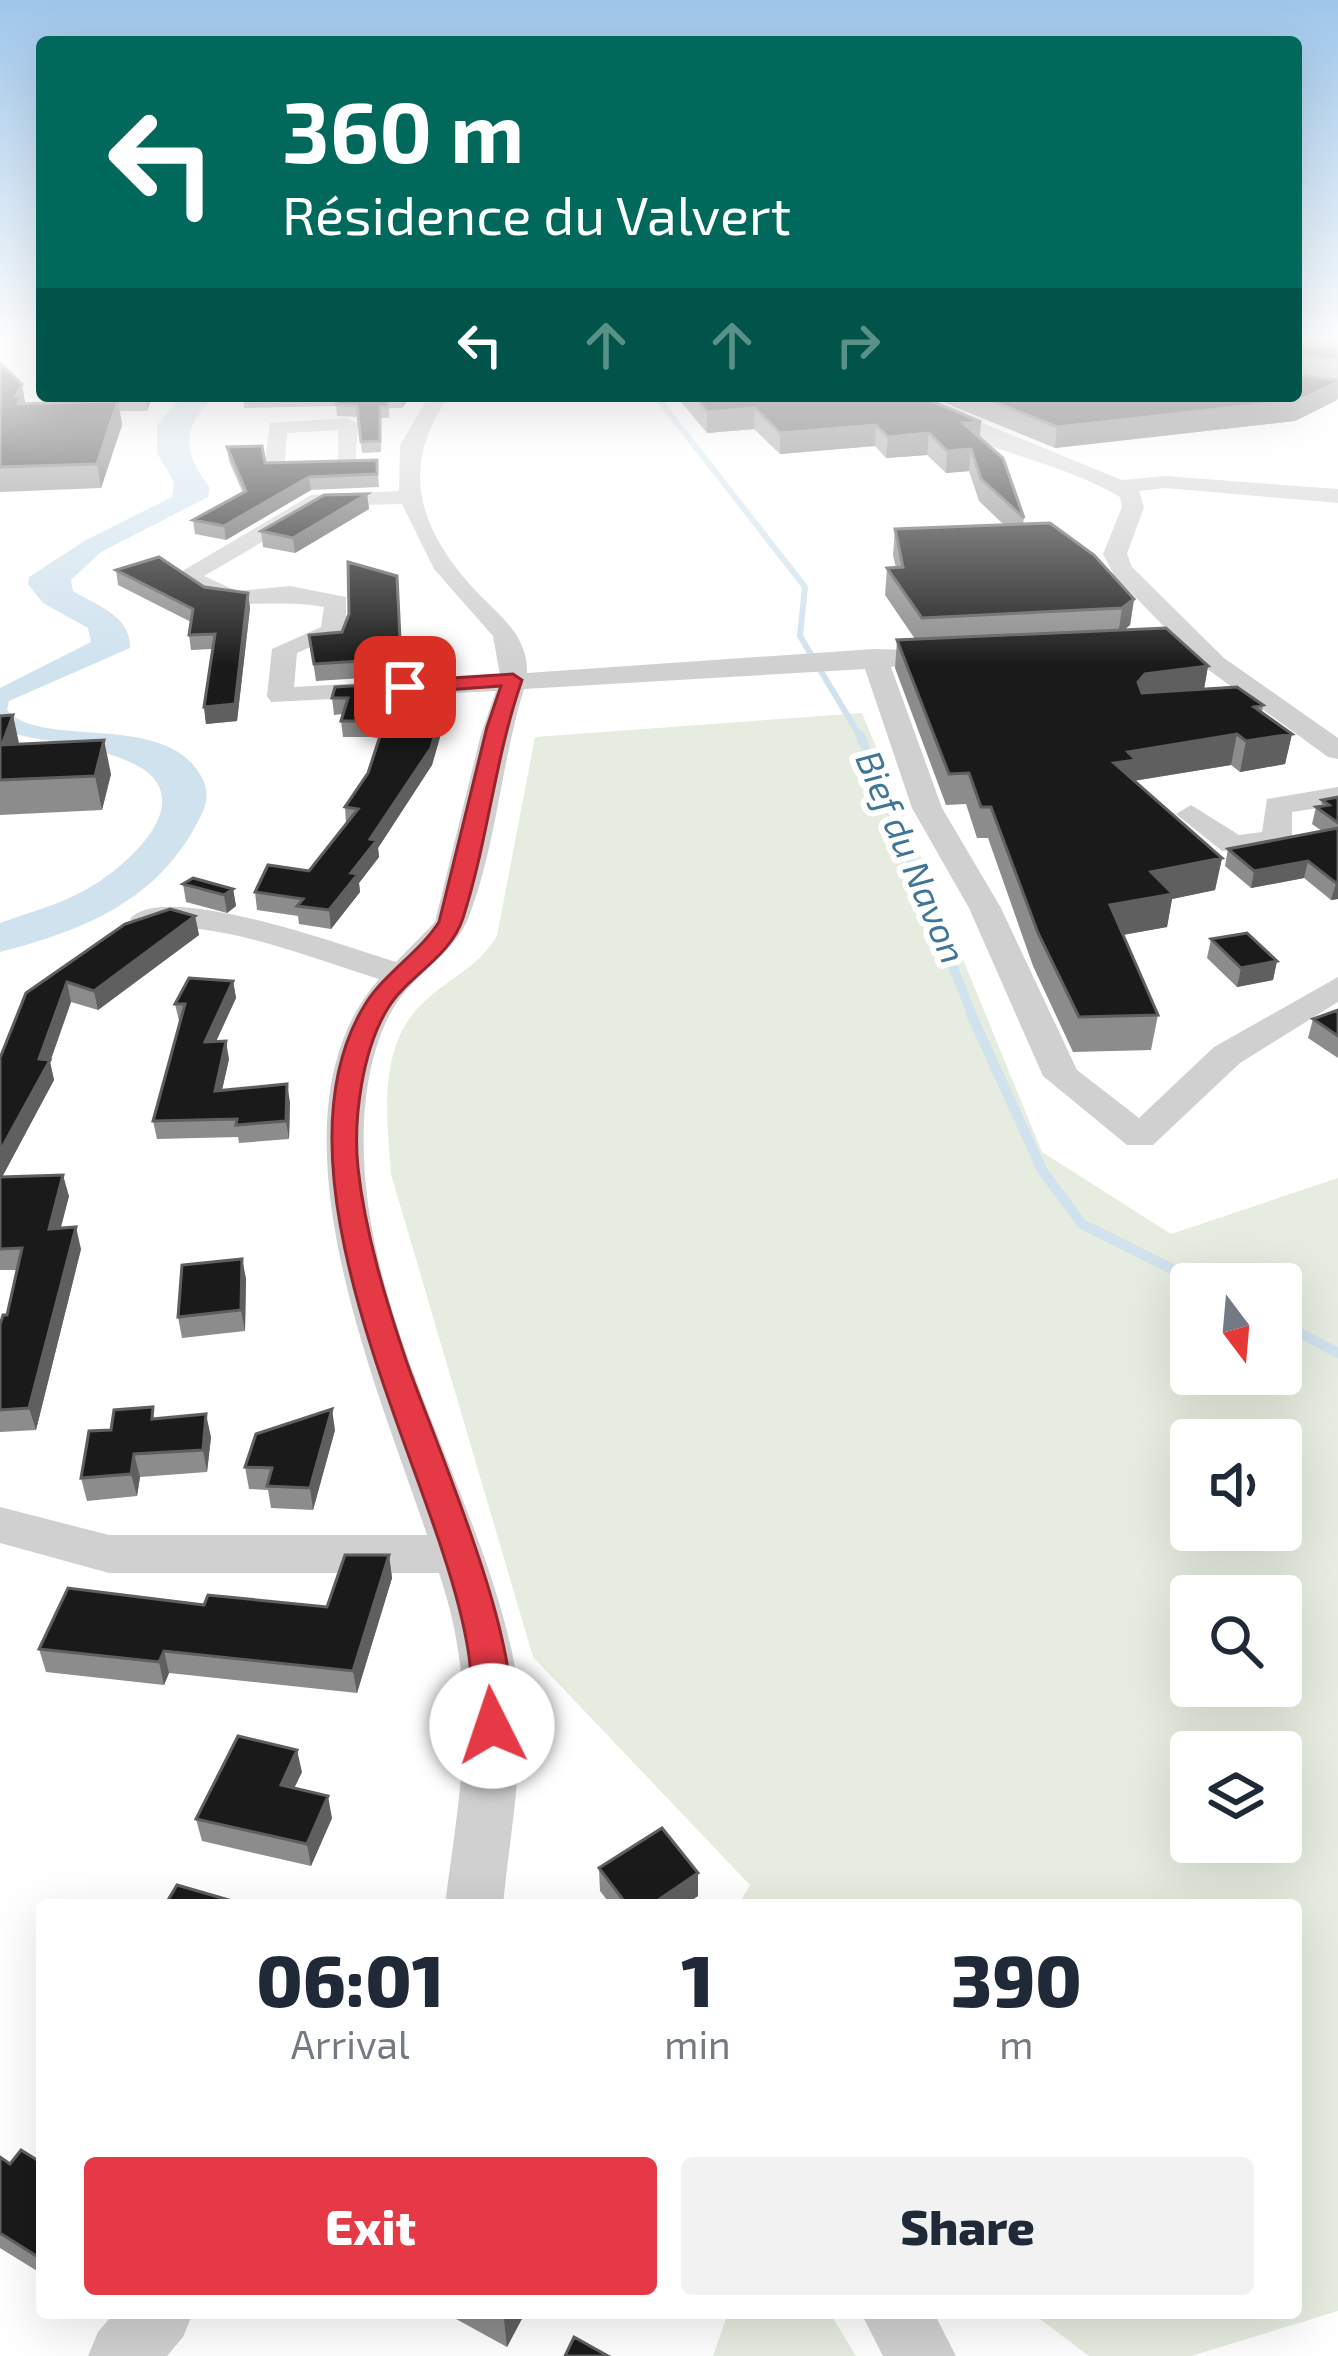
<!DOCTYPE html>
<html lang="en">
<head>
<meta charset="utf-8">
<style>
  body { margin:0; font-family:"Exo 2",sans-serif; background:#f2f2f3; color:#1f2937; height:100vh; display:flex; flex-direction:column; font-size:45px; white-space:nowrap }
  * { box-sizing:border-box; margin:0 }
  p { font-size:39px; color:#747a83 }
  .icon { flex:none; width:66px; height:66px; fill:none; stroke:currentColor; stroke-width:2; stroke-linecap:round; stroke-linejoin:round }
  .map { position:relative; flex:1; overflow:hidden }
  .details { position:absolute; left:36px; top:1899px; width:1266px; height:420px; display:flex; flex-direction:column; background:#fff; border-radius:12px; box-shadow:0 12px 48px #0002 }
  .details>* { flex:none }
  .guide { position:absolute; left:36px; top:36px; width:1266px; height:366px; border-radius:12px; box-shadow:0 12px 48px #0002; background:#00695c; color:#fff; overflow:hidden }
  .needle { width:78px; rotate:164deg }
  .fabs { position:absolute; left:1170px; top:1263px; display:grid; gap:24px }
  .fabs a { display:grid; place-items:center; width:132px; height:132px; border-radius:12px; background:#fff; box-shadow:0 12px 48px #0002; font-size:60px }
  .pin { position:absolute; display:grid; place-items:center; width:102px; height:102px; color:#fff; margin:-51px; border-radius:24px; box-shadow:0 6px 18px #0006 }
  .me { position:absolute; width:132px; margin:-66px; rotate:356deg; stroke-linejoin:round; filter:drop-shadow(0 0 9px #0008) }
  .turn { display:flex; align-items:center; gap:42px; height:252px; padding:0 48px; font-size:54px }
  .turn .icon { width:156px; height:156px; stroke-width:2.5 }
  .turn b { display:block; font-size:84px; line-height:102px }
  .lanes { display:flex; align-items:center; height:114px; padding:0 48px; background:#0003; justify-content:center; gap:60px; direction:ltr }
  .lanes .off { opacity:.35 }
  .eta { display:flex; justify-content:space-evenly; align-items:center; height:204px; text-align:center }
  .eta b { font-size:72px; font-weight:800; line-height:84px }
  .action { display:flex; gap:24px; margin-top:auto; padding:24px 48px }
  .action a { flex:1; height:138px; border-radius:12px; background:#e63946; color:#fff; font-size:48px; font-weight:800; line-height:138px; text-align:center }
  .action a+a { background:#f2f2f3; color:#1f2937 }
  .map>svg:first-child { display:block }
  .green { fill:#e6ecdf; fill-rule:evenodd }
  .water { fill:#cfe2ee }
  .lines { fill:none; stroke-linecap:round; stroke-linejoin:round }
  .stream-far2 { stroke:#cfe2ee; stroke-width:6 }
  .stream-far1 { stroke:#cfe2ee; stroke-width:9 }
  .stream { stroke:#cfe2ee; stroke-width:10 }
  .minor { fill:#d0d0d0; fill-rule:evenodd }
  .wall { fill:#8c8c8c }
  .shaded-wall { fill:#5f5f5f }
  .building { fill:#1a1a1a; stroke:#5f5f5f; stroke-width:3 }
  .route { fill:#e63946; stroke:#96252e; stroke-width:3 }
  .labels { text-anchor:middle; stroke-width:12; stroke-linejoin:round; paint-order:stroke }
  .far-water-label { font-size:36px; font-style:italic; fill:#3f7597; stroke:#fff }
</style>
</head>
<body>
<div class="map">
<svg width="1338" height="2356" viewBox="0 0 1338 2356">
  <rect width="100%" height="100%" fill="#fff"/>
  <path class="green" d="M862,713l180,439 129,82 167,-56v1133l-147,45h-102l-57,-43h264v-408h-558l12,-20 -217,-228 -142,-483c-4,-56 -14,-127 31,-170 27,-27 54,-34 75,-68l38,-199zM1191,1284h90v90h-90zM1191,1440h90v90h-90zM1191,1596h90v90h-90zM1191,1752h90v90h-90z
    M728,2313h102l26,43h-143z"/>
  <path class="water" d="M182,396h34c-35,30 -34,56 -6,92l-2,9 -107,55 -30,28 2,11c25,15 58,25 57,57l-121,53 -2,9c33,40 158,0 194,66 11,19 4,33 -6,51 -42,76 -114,104 -195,125v-29c28,-10 61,-19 87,-34 38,-21 116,-89 49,-124 -40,-21 -93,-22 -136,-35v-42l91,-46 -3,-14 -45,-25 -15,-19 1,-7 57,-37 86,-43 2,-15 -17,-29v-28z"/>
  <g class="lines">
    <path class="stream-far2" d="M656,396l149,191 -5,49 61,102"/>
    <path class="stream-far1" d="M860,735l113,282"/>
    <path class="stream" d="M971,1014l71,156 40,54 120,60
      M1281,1323l57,30"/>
    <path class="minor" d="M429,396h20c-50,70 -31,132 25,193 24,26 54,45 53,84l347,-24 82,2 4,5 -4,5 -65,6 51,141 59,100 76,162 62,48 75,-71 124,-70v25l-98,61 -87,82h-26l-84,-69 -74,-168 -57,-100 -47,-139 -341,20c-23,74 -28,159 -56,230 -11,27 -39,47 -59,68 -31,33 -43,90 -45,135 -8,187 109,355 148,530 18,83 -1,170 -9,253h-58c16,-124 35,-209 -6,-332h-330l-109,-30v-36l109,28h318c-49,-148 -169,-418 -48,-556 -59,-18 -118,-42 -179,-50 -21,-3 -57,7 -70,-10 33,-40 219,29 266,43l39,-40 46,-188 15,-43 -225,11 -4,-6 5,-47 49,-22 3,-20c-54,-11 -106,12 -150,-31l137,-81 88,-4 1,-46zM402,504l32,65 59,67 7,39 -206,12 3,-34 49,-22v-34l-56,-11 -53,5 -33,-15 120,-70z
      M891,396h25l206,84 43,-4 173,13v14l-173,-15 -26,3 5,16 -17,47 5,13 92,91 114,80v21l-10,-2 -122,-89 -17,-17 -67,1 -4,-5 4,-5 52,-5 -60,-62 -11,-21 19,-47 -2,-10c-66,-40 -175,-53 -229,-101z
      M348,418l10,6 -3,45 -17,-4v-35l-51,3 -2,28 44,1v8l-55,4 -10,-6 6,-45z
      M1338,787v18l-46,7v27l-15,9 -55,3 -46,-37 15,-9 48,30 23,-3 5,-33z
      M114,2313h79l-10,24 -16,19h-79l10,-24z
      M861,2313h73l22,43h-73z"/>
  </g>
  <path class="wall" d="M1296,337h42v60l-1,3 -42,21 -240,27 -127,-52h368z
    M0,363l26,41 86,-2 -1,-6h42l-6,15h-27l2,14 -21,63 -101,4z
    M243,396h168l-9,12h-13v10h-8v34l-19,1 -4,-36 -21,-1 -1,-10 -92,2z
    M676,396h244l61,26 -1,16 44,80 -1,6 111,75 -4,26 -6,5 84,36 -4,23 59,16 -1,8 30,21 -7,30 -45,8 -9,-7 -97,16 88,77 -7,32 -43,9 -5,28 -44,8 35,80 -7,35 -78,2 -40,-86 -45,-128h-11l-11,-34 -20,1 -51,-137 2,-28 18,-1 -30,-44 2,-27h9l-3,-13 2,-26 109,-4 -25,-24 -10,-30 -23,2 -19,-18 -41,3 -11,-12 -95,8 -26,-25 -47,4z
    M227,447l38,16 112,-3 2,27 -68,3 -85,50 -31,-6 -2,-14 50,-27 -14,-32z
    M367,494l2,15 -74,44 -32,-6 -2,-16z
    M116,570l132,23 2,15 -13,113 -31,3 -2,-17 8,-58 -21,1 -2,-15 2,-13 -73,-37z
    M309,635l91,4 30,17 -4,18 -110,7z
    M332,698l89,1 -4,21 23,17 -8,28 -54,83 1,9 -20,26 1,9 -29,37 -32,-5 -1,-8 -41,-6 -2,-18 54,-21 37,-47 -1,-17 23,-34 12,-36h-37l-2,-16 2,-7 -9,1z
    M0,716l19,28 92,30 -9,36 -102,5z
    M1338,797v102l-7,1 -27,-22 -53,10 -26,-22 3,-17 94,-18 -10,-7 4,-17 5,-1 1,-6z
    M183,884l50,5 3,17 -9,7 -41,-11z
    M195,916l4,19 -101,75 -27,-8 -21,60 4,18 -52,97 67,19 -9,32 21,21 -45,181 -36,2v-107l7,-10 10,-45h-17v-212l26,-65z
    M1211,939l66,22 -4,19 -36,7 -30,-29z
    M233,981l3,17 -20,43 13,18 -7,31 68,12 -1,37 -50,4 -1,-6 -81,2 -4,-18 27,-100h-1l-4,-17z
    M1338,1010v48l-30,-20 5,-19z
    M242,1259l4,20 -1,52 -63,7 -4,-21z
    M156,1419l55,18 -4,35 -67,5 -3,19 -50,5 -6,-23 30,-48z
    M335,1430l-22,80 -42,-2 -3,-18 -19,-1 -4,-22z
    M389,1555l3,23 -35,115 -188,-20 -5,12 -118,-13 -7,-23 165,-44 123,2z
    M302,1772l-8,16 38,30 -21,48 -109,-25 -6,-22z
    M599,1868l99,28 -14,9h-73l-11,-14z
    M0,2157l10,7 32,-1v111l-42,-26z
    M455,2313h70l-18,34 -51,-28z"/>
  <path class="shaded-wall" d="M1338,382l-1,18 -42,21 -240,27 2,-21z
    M22,384l4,23 -4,21 -6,-32z
    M145,396h8l-6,15z
    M402,396h9l-9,12 -1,-11z
    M118,401l4,24 -21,63 -4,-24z
    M755,408l-1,21 -47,4v-21z
    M981,422l-2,21 -16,-20z
    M876,425l-1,21 -95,8v-21z
    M929,433l-2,22 -41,3 2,-21z
    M971,449l-2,22 -23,2 1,-22z
    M309,477l2,13 -85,50 -2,-14z
    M367,494l2,15 -74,44 -2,-15z
    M248,593l2,15 -13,113 -31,3 -2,-17z
    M1134,599l-4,26 -12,10 4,-27z
    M428,639l2,17 -4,18 -1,-17z
    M1208,666l-5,29 -63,9 -2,-22 7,-8z
    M420,682l1,17 -8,37 -1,-16z
    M13,715l7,33 -18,-3z
    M439,720l1,17 -8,28 -54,83 1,9 -20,26 1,9 -29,37 -2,-19z
    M1237,734l-6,31 -99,16 -18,-18 14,-11z
    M1292,734l-7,30 -45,8 6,-31z
    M104,740l7,34 -9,36 -7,-34z
    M1222,858l-7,32 -43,9 -5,28 -62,11 5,-33 41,-33z
    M1308,861l-4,17 -53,10 3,-17z
    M1338,882v17l-7,1 5,-17z
    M233,889l3,17 -9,7 -3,-18z
    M195,916l4,19 -101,75 -4,-19z
    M1277,961l-4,19 -36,7 4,-19z
    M233,981l3,17 -28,61 -3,-17z
    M67,982l4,20 -21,60 4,18 -54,101v-30l39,-92z
    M226,1041l3,18 -11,49 -3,-17z
    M287,1084l3,18 -1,37 -3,-18z
    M63,1175l6,21 -14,55 -6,-22z
    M76,1227l5,22 -45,181 -7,-22z
    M242,1259l4,20 -1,52 -4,-21z
    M332,1409l3,21 -22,80 -3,-22z
    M206,1414l5,23 -4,35 -4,-22z
    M134,1454l6,23 -3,19 -6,-22z
    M389,1555l3,23 -35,115 -4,-22z
    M164,1651l5,22 -5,12 -5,-23z
    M297,1750l5,22 -17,35 -4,-22z
    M328,1796l4,22 -21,48 -4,-22z
    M698,1873v23l-14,9h-33z
    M507,2313h18l-18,34 -3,-28z"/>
  <path class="building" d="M1296,337h42v23l-38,-4 -4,3z
    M0,363l22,21 -6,12 6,-1 -4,9 100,-3 -21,63 -97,3z
    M1296,369v6l42,5v2l-39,18 -242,27 -77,-31h316z
    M243,396h74l-74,2z
    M336,396h66l-14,2v9h-8v34l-19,1 -4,-36 -21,-1z
    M694,396h226l61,26 -18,1 40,35 21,60 -43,-39 -10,-30 -24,2 -18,-18 -41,4 -12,-12 -96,8 -25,-25 -48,4z
    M262,446l3,17 112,-3v14l-68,3 -85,49 -31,-6 53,-29 -19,-44z
    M367,494l-74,44 -32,-7 63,-36z
    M1050,523l44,32 40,44 -12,9 -200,10 -35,-50 16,-1 -8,-38z
    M159,557l45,30 44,6 -13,111 -31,3 11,-73 -26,1 4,-26 -77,-39z
    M348,562l49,14 3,63h28l-3,18 -111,7 -5,-29 33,-3 7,-18z
    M1166,628l42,38 -63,8 -7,8 4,11 95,-6 26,18 -9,2 38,27 -46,7 -9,-7 -109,18 8,8 -22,3 108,95 -71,14 22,22 -63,11 48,110 -79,2 -41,-84 -47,-126h-10l-12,-34 -20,1 -52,-134z
    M420,682l-8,38h27l-8,28 -61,91 7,1 -26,33 7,1 -29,36 -32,-4 6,-7 -48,-7 13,-27 41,6 49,-62 -13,-2 23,-34 17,-52h-44l7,-23h-16l3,-11z
    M13,715l-11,30 102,-5 -9,36 -95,4v-64z
    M1338,797v26l-22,-16 13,-2 -7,-5z
    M1338,828v54l-2,1 -28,-22 -54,10 -26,-22z
    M193,878l40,11 -9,6 -41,-11z
    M170,909l25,7 -101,75 -27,-9 -28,77 11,1 -50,91v-93l26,-65 99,-69z
    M1247,933l30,28 -36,7 -30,-29z
    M189,978l44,3 -28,61 21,-1 -11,50 72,-7 -1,37 -50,4 1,-6 -84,2 32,-117h-10z
    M1338,1010v26l-25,-17z
    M63,1175l-14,54 27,-2 -47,181 -29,2v-85l3,-10h4l15,-67 -22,1v-72z
    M242,1259l-1,51 -63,7 4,-52z
    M153,1407l-1,12 54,-5 -3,36 -69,4 -3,20 -50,4 8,-47 22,-1 3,-20z
    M332,1409l-22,79 -43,-2 5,-18 -27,-1 11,-33z
    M345,1555h44l-36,116 -189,-20 -5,11 -120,-13 29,-61 136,17 4,-10 119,12z
    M238,1736l59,14 -16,35 47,11 -21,48 -111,-25z
    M662,1828l36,45 -47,32h-24l-28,-37z
    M177,1885l69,20h-81z
    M21,2150l21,13v89l-4,5 -38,-24v-76l10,7z
    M574,2337l34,19h-43z"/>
  <linearGradient id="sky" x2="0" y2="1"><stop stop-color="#9ec6ea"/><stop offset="0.51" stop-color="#fff"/><stop offset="1" stop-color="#fff" stop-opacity="0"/></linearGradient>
  <rect width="1338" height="667" fill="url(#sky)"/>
  <path class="route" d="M513,674l9,6c-27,77 -34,160 -59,238 -13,40 -55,57 -75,90 -26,42 -35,112 -30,160 7,65 28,133 49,195 25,72 130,310 98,374l-13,5 -13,-5c-12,-24 -6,-54 -10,-81 -5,-35 -16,-73 -27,-106 -48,-148 -169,-400 -76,-547 19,-30 53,-50 73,-81l48,-195 14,-41 -96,7 -10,-6 10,-6z"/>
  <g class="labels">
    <g class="far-water-label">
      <text transform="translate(911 857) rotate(67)" y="13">Bief du Navon</text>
    </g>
  </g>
</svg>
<div class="fabs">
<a><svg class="needle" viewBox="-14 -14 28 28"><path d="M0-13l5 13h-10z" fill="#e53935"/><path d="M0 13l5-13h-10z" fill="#747a83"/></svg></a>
<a><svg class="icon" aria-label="sound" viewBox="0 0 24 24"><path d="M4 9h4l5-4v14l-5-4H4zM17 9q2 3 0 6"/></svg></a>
<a><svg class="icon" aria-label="search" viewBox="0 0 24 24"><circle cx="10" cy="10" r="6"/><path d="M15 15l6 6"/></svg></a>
<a><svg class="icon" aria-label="layers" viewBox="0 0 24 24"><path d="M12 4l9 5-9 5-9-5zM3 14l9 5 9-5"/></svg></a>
</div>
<div class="pin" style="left:405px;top:687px;background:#d93025"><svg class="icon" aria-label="arrive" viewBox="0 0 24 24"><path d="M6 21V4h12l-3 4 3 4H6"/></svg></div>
<svg class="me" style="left:492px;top:1726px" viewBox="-20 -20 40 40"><circle r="19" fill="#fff"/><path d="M0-13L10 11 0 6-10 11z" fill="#e63946"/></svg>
<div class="guide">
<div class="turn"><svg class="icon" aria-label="left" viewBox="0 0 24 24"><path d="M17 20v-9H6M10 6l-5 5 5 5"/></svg><div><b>360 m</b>Résidence du Valvert</div></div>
<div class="lanes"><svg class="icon" aria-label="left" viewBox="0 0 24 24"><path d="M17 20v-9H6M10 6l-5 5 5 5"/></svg><svg class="icon off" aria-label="ahead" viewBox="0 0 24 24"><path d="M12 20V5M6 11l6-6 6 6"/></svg><svg class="icon off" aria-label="ahead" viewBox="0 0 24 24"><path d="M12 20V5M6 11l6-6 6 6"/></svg><svg class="icon off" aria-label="right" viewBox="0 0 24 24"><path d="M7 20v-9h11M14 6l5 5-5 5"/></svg></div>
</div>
<section class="details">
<div class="eta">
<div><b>06:01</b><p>Arrival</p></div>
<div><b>1</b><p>min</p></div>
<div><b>390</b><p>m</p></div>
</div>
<div class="action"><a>Exit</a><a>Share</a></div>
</section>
</div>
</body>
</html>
